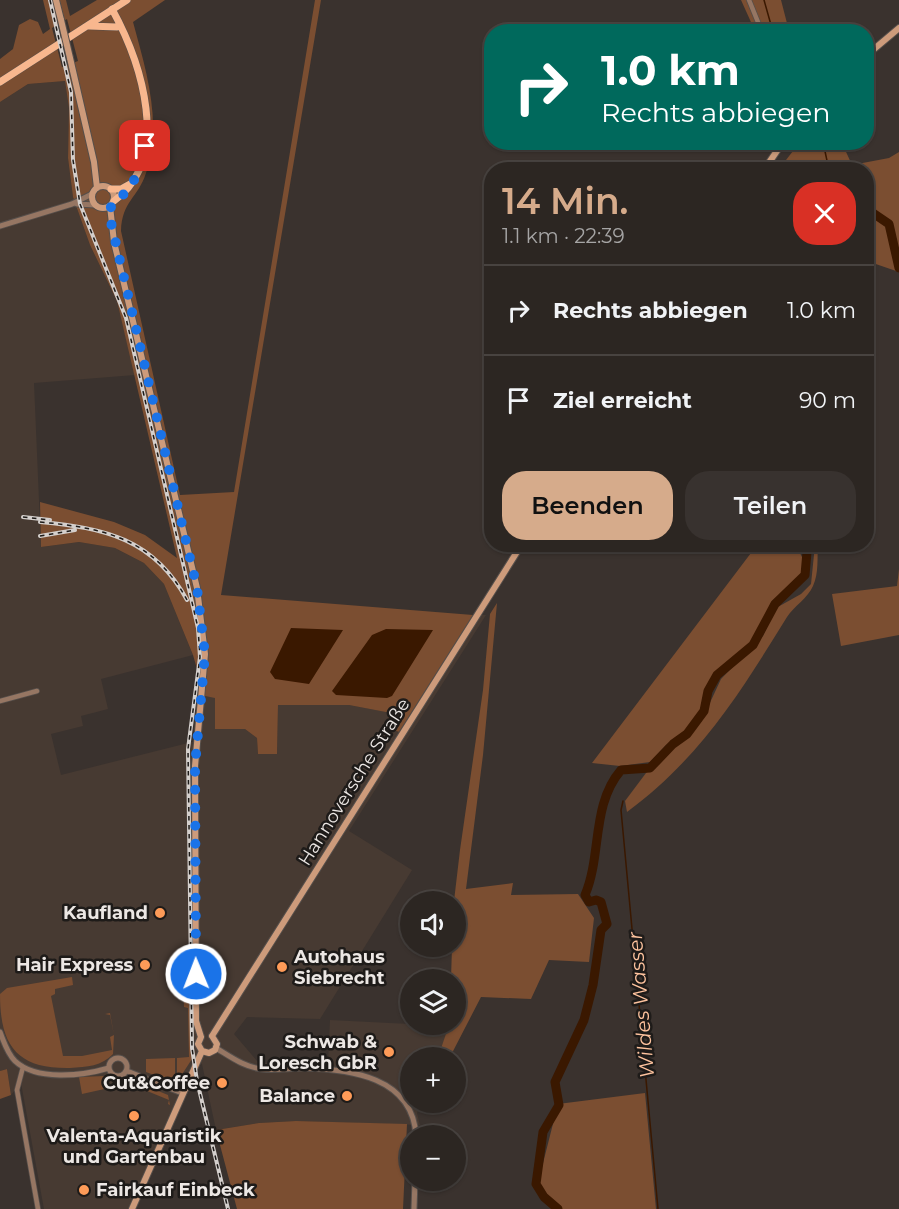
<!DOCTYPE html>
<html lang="de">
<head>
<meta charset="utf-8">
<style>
  body { margin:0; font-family:Montserrat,sans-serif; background:#38322f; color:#f1f3f6; height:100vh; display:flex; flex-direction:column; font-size:22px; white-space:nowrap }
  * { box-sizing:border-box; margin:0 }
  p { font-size:20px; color:#a6a5a5 }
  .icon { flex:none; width:33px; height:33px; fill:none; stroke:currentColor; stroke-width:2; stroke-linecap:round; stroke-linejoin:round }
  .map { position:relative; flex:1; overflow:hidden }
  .panel { position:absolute; left:484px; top:162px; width:390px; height:390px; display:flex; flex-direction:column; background:#2c2622; border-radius:24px; box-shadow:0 2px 4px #0004,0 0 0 2px #484340 }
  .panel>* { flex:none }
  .guide { position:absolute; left:484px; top:24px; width:390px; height:126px; border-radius:24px; box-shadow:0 2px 4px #0004,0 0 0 2px #484340; background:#00695c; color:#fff; overflow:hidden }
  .fabs { position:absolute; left:400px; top:891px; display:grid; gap:12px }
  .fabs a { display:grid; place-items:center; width:66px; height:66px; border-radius:50%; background:#2c2622; box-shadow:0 2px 4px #0004,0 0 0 2px #484340; font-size:30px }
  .pin { position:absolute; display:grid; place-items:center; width:51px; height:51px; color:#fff; margin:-26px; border-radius:12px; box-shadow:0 3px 9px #0006 }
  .me { position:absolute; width:66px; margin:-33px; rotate:359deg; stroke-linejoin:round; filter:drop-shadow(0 0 4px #0008) }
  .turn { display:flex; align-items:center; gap:21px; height:126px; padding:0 18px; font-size:27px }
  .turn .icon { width:78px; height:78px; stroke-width:2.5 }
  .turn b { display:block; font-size:42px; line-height:51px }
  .round { display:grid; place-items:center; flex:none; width:63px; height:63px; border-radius:24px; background:#38322f }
  .summary { display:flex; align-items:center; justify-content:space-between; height:102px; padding:0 18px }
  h1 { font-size:36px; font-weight:600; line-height:45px; color:#d6ab8b }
  .cta { display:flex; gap:12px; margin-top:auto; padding:12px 18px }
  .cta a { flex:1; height:69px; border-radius:24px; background:#d6ab8b; color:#111; font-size:24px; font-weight:600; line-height:69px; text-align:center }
  .cta a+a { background:#38322f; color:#f1f3f6 }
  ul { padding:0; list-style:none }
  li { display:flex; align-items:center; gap:18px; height:90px; padding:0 18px; border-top:2px solid #484340 }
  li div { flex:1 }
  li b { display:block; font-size:22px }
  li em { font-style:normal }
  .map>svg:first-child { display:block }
  .built { fill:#473a32 }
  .green { fill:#7b4e31; fill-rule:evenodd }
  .water { fill:#3a1800 }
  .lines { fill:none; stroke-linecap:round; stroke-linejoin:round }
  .stream { stroke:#3a1800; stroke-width:1.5 }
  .river { stroke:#3a1800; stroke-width:9 }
  .minor-casing { stroke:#564f4b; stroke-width:6 }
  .tertiary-casing { stroke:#564f4b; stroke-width:7 }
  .secondary-casing { stroke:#564f4b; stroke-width:8 }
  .primary-casing { stroke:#564f4b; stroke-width:8 }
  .minor { stroke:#967663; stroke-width:4.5 }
  .tertiary { stroke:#967663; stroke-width:5 }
  .secondary { stroke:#cd9b7b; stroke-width:6 }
  .primary { stroke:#f8b78e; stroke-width:7 }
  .rail-casing { stroke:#d4cfcc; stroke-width:4 }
  .rail { stroke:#1e1b19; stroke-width:1.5; stroke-dasharray:4.5; stroke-linecap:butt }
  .secondary-bridge-casing { stroke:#564f4b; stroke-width:8; stroke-linecap:butt }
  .secondary-bridge { stroke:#cd9b7b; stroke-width:6 }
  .route { stroke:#1a73e8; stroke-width:10; stroke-dasharray:0 18 }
  .poi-dot { fill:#fe9b58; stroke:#1e1b19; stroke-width:2 }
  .labels { text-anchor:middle; stroke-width:5; stroke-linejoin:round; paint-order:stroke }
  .street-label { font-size:18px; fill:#ece7e4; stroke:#1e1b19 }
  .poi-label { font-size:18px; font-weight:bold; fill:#ece7e4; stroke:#1e1b19; text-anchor:end }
  .water-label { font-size:20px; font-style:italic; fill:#fec39e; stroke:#1e1b19 }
</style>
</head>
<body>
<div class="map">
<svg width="899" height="1209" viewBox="0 0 899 1209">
  <rect width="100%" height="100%" fill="#3a322e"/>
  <path class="built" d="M65,81l4,27 -1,50 5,39 17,48 27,56 18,74 -101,8 7,164 38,-5 36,6 29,15 20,21 29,71 -92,24 7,30 -27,7 2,10 -32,8 10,41 139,-35 5,-44 10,1 30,32 12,9 1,16h19l1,-49h71l43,8 -7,13 14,6 74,-117h13l-137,216 63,39 -92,149 -73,-2 -13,17 23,27 12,3h59l2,-44 119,6 -11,31 -27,1v44l10,1 -4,10 3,12 -124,-4 -37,2 -43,7 -14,-66 -8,-4 -66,149h-84l-23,-126 -10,12 -4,-26 -7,2v-969l28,-18z"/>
  <path class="green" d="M43,0h23l4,16 27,-16h68l-32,22c13,48 30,102 13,151 -8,25 -24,28 -25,58l59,264 54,-3 81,-492h6l-100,595 252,20 -74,117 -15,-6 7,-13 -42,-8h-71l-1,49h-19l-1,-16 -12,-9h-30v-31l-10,-2 -12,-41 -29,-71 -20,-21 -29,-15 -36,-6 -38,5 -1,-45 74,20 31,13 32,23 -60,-257 -27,-56 -17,-48 -5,-39 1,-50 -4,-27 -37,3 -28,18v-43l13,-10 6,-24 11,-6 8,3 5,12 7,-5zM67,19l11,42 -16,6 -10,-39z
    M741,0h40l8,31h-34z
    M800,142l42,1 10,22 37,-7 10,-6v120l-32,-11v-91l-88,-1z
    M757,545h39l9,18 -2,11 -31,27 -19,39 -42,38 -10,35 -11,15 -24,17 -16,17 -30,4 -28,-3z
    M815,545h3c-1,13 1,28 -5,41 -5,12 -19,20 -26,31 -47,76 -87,141 -160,195l-2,-11 21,-28 55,-51 20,-43 42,-43 13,-28 25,-14 10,-10z
    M899,569v66l-58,11 -9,-52 65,-8z
    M497,603l-14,152 -17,134 47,-6 -2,12 67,-1 16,24 -5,44 -40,-2 -18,39 -50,-2 -31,60h-12l11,-32 7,-1v-44l-5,-1 1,-32 4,-1 -2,-45 6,-51 23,-160 7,-76z
    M72,977l1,8 -18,4v5l-4,2 12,60h19l30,-6 -2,-13 4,-2 -4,-20 -5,-1 5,-1 4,22 -1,19c-11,12 -26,13 -43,14 -53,1 -70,-22 -70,-74l7,-6z
    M188,977l4,82 -15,23v-24l12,-1 -1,-49 -4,-1 -1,-29z
    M175,1058v25l-29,-11v-13z
    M7,1069l4,26 -11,4v-28z
    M105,1076l3,2 1,10 -27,6 -3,-17z
    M129,1079l39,16 2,10 -2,-1 1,-4 -39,-16 -9,2 2,-6z
    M645,1093l11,116h-95l-16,-13 -7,-13 20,-79z
    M296,1121l111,3 -4,85h-166l-21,-79 43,-7z"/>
  <path class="water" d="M291,628l52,2 -34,54 -34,-5 -5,-7z
    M386,629l47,1 -41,66 -5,2 -51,-3 -4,-4 40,-56z"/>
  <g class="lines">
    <path class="stream" d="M764,0l9,32
      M823,142l6,28
      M623,801l-2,9 37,399"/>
    <path class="river" d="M867,209l22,15 10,44
      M558,1209l-14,-12 -8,-13 7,-52 16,-27 -4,-23 29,-62 9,-35 8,-55 6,-6 -6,-22 -5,-2 -7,2 -4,-7c17,-40 6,-90 36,-125l29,-2 23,-24 14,-10 17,-23 4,-20 9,-16 36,-30 22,-41 30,-29 2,-23 -6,-8"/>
    <g class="minor-casing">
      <path id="minor" d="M749,0l13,32
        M0,701l37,-10
        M23,1067l-6,23 21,119"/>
    </g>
    <g class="tertiary-casing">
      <path id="tertiary" d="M77,204l18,1
        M0,226l72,-22 20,-10
        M0,1032c4,10 7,21 15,29 21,20 67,15 94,7
        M216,1048c15,9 28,19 46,21 13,2 28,-1 41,-1 47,1 110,9 113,68
        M109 1067a9 9 0 1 1 18 0a9 9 0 1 1-18 0Z
        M127,1071l55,22
        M414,1209l1,-29"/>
    </g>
    <g class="secondary-casing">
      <path id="secondary" d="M56,0l5,20
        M867,55l32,-27
        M70,58l24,104 3,26
        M764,170l19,-28
        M92 197a11 11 0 1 1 22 0a11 11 0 1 1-22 0Z
        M110,206l4,36 83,346 8,66 -10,112 1,255 5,16
        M212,1036l310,-492
        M201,1037l-3,7 4,7
        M202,1051l7,2 6,-3 2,-6 -5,-8
        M132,1209l70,-158"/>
    </g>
    <g class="primary-casing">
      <path id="primary" d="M112,9c29,53 61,149 2,192
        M89,26l28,1
        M0,82l127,-82
        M111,189h10l9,-5"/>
    </g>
    <use href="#minor" class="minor"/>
    <use href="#tertiary" class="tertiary"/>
    <use href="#secondary" class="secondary"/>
    <use href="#primary" class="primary"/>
    <g class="rail-casing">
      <path id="rail" d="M50,0l21,92 2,68 7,44 46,114 72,310 2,29 -12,92 4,299 5,33 31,128
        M23,517l27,3
        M40,522c65,6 114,17 147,78
        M40,536l35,-6"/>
    </g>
    <use href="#rail" class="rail"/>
    <g class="secondary-bridge-casing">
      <path id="secondary-bridge" d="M61,20l9,38"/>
    </g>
    <use href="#secondary-bridge" class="secondary-bridge"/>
  </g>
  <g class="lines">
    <path class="route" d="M145,146c-2,16 -7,28 -15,41 -8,12 -19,12 -21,27l88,374 8,66 -10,112 1,208"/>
  </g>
  <g class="poi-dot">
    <circle cx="160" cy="913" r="6"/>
    <circle cx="145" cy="965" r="6"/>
    <circle cx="282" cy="967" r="6"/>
    <circle cx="389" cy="1052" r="6"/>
    <circle cx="222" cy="1083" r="6"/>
    <circle cx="347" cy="1096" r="6"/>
    <circle cx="134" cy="1116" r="6"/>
    <circle cx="84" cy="1190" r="6"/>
  </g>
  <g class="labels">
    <g class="street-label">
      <text transform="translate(354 782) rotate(-58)" y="6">Hannoversche Straße</text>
    </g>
    <g class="poi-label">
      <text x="148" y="919">Kaufland</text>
      <text x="294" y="963" text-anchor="start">Autohaus<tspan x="294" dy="21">Siebrecht</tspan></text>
      <text x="133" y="971">Hair Express</text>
      <text x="377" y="1048">Schwab &amp;<tspan x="377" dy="21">Loresch GbR</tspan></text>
      <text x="210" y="1089">Cut&amp;Coffee</text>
      <text x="335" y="1102">Balance</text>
      <text x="134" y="1142" text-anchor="middle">Valenta-Aquaristik<tspan x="134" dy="21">und Gartenbau</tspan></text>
      <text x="96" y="1196" text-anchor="start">Fairkauf Einbeck</text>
    </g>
    <g class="water-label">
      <text transform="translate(641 1005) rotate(-95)" y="7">Wildes Wasser</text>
    </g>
  </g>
</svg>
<div class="fabs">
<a><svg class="icon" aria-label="sound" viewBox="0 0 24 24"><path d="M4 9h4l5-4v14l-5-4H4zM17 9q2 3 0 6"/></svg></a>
<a><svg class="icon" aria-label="layers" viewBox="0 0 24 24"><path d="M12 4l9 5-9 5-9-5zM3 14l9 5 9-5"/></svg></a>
<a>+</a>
<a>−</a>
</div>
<div class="pin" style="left:145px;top:146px;background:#d93025"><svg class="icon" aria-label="arrive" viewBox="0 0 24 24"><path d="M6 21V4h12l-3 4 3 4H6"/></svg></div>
<svg class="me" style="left:196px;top:974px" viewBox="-20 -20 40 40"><circle r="17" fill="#1a73e8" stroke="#fff" stroke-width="3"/><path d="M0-11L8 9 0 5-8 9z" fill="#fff"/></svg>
<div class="guide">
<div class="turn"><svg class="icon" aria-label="right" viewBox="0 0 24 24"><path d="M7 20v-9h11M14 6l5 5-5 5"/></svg><div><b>1.0 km</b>Rechts abbiegen</div></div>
</div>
<section class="panel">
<div class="summary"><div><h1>14 Min.</h1><p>1.1 km · 22:39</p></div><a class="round" style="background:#d93025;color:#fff"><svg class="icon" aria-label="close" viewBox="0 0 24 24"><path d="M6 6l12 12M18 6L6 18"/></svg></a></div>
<ul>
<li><svg class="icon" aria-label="right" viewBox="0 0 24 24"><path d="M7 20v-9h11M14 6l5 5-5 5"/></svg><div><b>Rechts abbiegen</b></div><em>1.0 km</em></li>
<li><svg class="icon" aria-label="arrive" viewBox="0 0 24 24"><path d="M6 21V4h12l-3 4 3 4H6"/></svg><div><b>Ziel erreicht</b></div><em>90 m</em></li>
</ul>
<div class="cta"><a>Beenden</a><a>Teilen</a></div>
</section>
</div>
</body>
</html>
